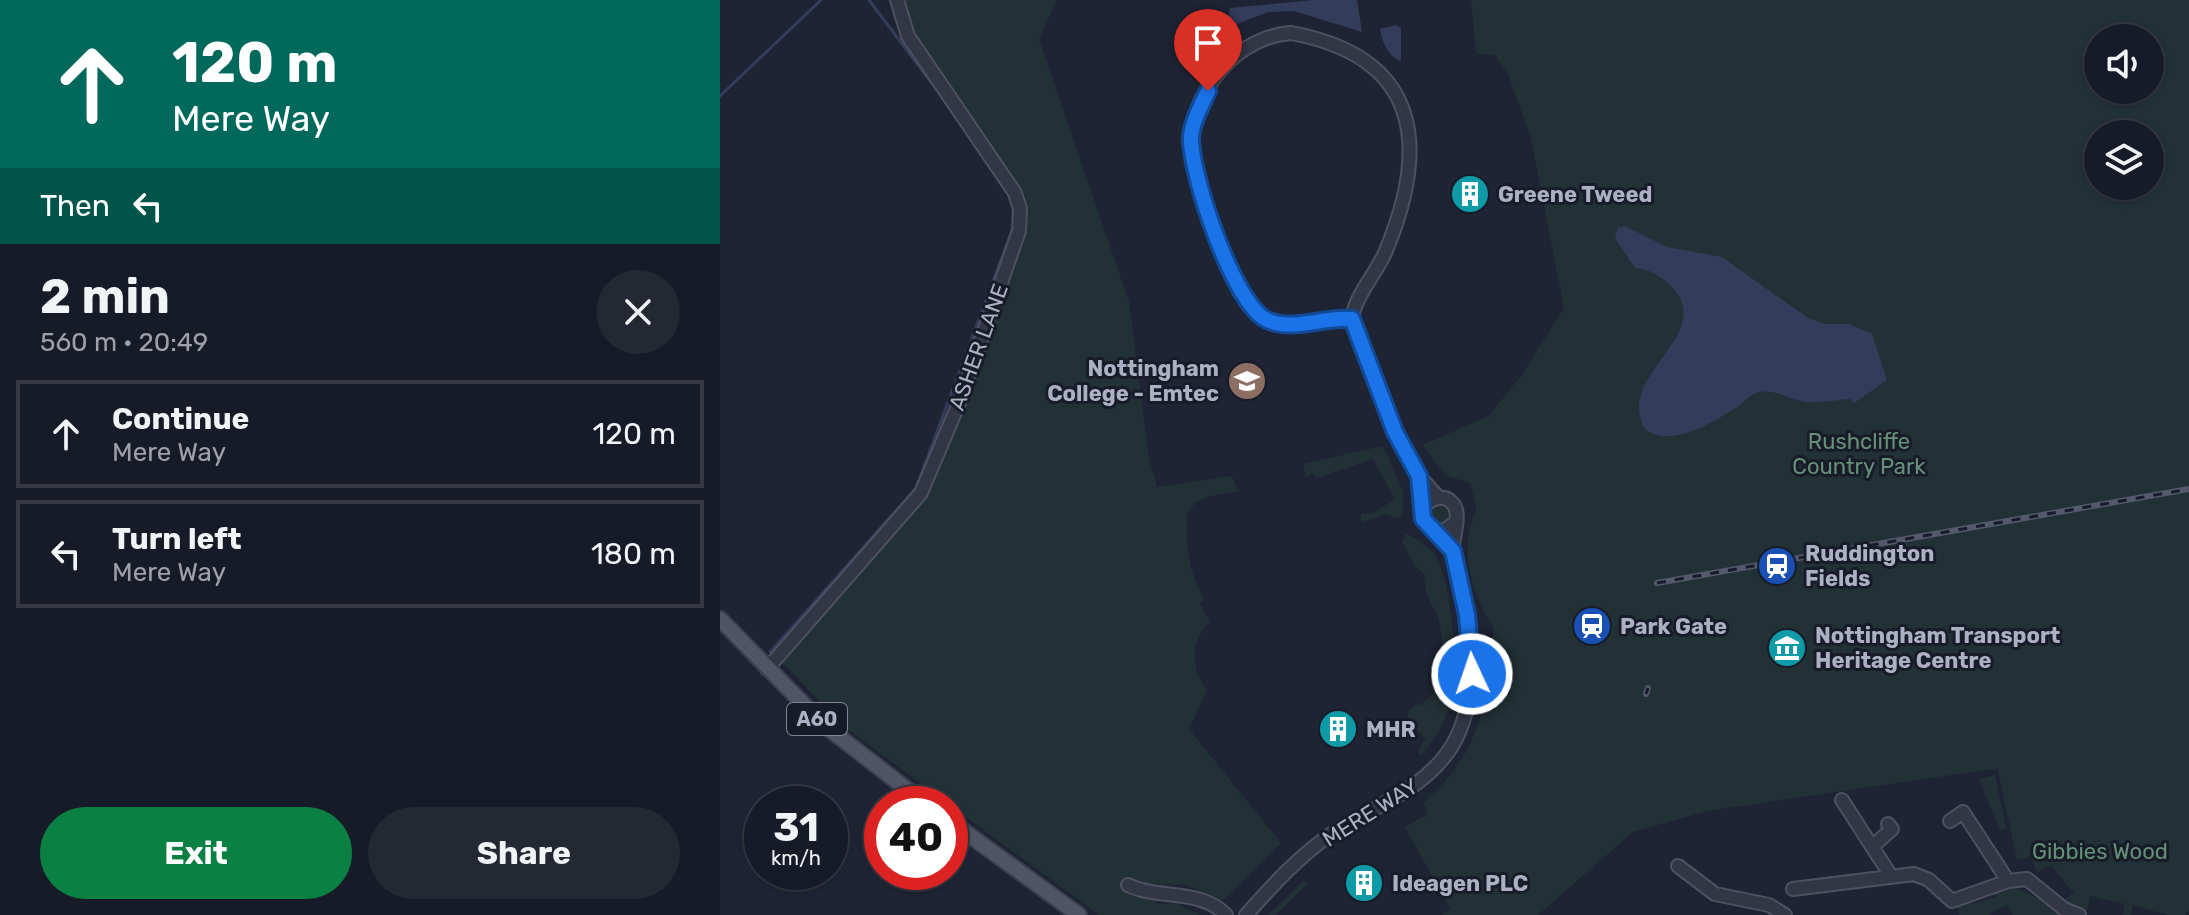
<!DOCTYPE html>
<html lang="en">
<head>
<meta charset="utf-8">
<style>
  body { margin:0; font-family:Rubik,sans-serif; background:#242833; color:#f1f3f6; height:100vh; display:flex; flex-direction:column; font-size:30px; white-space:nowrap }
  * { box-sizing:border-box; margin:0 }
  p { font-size:26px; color:#9ea1a7 }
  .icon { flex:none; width:44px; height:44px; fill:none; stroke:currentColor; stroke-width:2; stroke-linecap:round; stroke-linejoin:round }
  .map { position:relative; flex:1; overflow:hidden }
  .details { display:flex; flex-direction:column; background:#171b27; width:720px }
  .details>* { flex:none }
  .top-card { background:#00695c; color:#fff; overflow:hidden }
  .fabs { position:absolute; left:1364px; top:24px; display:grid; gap:16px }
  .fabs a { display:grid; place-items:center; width:80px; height:80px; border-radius:50%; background:#171b27; box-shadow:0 2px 6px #0004,0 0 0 2px #363944; font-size:40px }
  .speed { position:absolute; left:24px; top:786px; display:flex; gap:16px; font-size:40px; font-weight:700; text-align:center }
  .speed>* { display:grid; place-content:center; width:104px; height:104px; border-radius:50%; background:#171b27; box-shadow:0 2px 6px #0004,0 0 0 2px #363944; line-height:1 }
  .speed small { font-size:20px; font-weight:400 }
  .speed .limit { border:12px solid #d22; background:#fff; color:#111 }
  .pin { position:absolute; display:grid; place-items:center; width:68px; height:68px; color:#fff; margin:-82px -34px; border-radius:50% 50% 50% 0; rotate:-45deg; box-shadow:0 0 8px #0007 }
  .pin .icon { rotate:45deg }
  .me { position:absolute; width:88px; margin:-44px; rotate:357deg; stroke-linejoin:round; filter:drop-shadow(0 0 6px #0008) }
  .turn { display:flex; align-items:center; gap:28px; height:168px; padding:0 40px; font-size:36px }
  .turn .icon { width:104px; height:104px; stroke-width:2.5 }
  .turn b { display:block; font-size:56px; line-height:68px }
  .then { display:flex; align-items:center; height:76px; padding:0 40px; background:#0003; gap:16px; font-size:30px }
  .round { display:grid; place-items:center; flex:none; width:84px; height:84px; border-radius:42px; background:#242833 }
  .headline { display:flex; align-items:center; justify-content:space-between; height:136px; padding:0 40px }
  h1 { font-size:48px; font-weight:700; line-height:60px }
  .primary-button { display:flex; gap:16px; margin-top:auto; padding:16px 40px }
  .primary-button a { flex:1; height:92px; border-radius:48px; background:#0b8043; color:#fff; font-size:32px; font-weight:700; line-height:92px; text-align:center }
  .primary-button a+a { background:#242833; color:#f1f3f6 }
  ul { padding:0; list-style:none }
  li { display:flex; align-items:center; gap:24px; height:108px; margin:0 16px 12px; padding:0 24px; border:4px solid #363944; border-radius:0px }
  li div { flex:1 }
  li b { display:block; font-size:30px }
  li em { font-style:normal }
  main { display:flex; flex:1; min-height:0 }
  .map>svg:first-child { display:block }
  .green { fill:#223136; fill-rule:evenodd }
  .water { fill:#333c5b }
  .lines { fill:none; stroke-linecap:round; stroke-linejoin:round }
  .stream { stroke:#333c5b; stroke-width:3 }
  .minor-casing { stroke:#4d5160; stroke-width:16 }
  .major-casing { stroke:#3c404e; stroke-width:18 }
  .minor { stroke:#323645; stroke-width:12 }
  .major { stroke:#505565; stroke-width:14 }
  .rail-casing { stroke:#54596c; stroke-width:6 }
  .rail { stroke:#181c29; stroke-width:3; stroke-dasharray:9; stroke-linecap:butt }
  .route-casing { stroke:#114b97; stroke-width:20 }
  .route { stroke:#1a73e8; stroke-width:14 }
  .labels { text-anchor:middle; stroke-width:6; stroke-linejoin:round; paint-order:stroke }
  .shield { fill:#181c29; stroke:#808494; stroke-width:2 }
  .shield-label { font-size:20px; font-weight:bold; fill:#acb0c2 }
  .poi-label { font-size:22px; font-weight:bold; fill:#acb0c2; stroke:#181c29; text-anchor:start }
  .street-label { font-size:22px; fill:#acb0c2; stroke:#181c29 }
  .park-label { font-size:22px; fill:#659178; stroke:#181c29 }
</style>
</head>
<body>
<main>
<section class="details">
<div class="top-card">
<div class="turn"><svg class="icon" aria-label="ahead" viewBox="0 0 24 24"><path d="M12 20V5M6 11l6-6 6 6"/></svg><div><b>120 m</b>Mere Way</div></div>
<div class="then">Then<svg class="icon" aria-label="left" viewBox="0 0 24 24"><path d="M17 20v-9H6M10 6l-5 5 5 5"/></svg></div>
</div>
<div class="headline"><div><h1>2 min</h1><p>560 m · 20:49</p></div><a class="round"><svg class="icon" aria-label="close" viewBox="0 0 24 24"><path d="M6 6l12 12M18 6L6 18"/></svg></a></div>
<ul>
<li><svg class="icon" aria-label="ahead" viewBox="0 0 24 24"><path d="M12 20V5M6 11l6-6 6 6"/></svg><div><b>Continue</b><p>Mere Way</p></div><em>120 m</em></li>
<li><svg class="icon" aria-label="left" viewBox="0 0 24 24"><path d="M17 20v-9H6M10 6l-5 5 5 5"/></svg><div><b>Turn left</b><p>Mere Way</p></div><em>180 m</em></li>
</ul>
<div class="primary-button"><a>Exit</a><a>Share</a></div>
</section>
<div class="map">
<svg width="1469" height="915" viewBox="0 0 1469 915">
  <rect width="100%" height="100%" fill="#1f2434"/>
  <path class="green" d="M185,0h152l-18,39 90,263 20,157 8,28 75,-11 6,15 -32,6 -11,6 -8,12c-3,33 4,60 17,84l-4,5 10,18c-21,20 -20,46 -3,68l-18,39 92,114 -58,58 -36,-16 -48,-1 -9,12 24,3 5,5 15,-1 27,12h-102l-256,-189 -61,-64 150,-172 94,-261 -1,-34 -102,-149 -15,-28z
    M751,0h718v910l-4,5h-17l-35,-10 -2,10h-8l2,-11 -35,-8 -4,18 -16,-7 -5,-8 9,-6 -23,-28 -14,8 -6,-16 -14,3 -19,-90 -6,-1 -285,42 -74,21 -95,83h-96l8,-7 -45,-81 23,-13 -5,-11c62,-54 61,-99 71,-175 -22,-30 -37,-85 -17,-118l-7,-27 -25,-8 -23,-30 67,-29 34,-43 41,-65 -33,-170 -23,-64 -12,-18 -20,-3zM1378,38h52v52h-52zM1378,134h52v52h-52z
    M663,446l20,45v23l-5,4 -13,-4 -24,9v-9l13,-1 21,-14 -22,-40 -56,19 -4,-5 -7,4 -3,-13z
    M709 514a10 10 0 1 1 20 0a10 10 0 1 1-20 0Z
    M686,533c7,4 25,15 29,22 17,26 23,110 17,141 -3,21 -18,43 -31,60l-3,-4 7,-13 -17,-20v-8l8,-7 3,2 22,-19c5,-16 2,-62 -6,-77 -8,-13 -10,-20 -11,-36l-9,-8 -13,-24z
    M1275,775l11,53 -6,3 -21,-52z
    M584,880l4,3 -32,32h-8z
    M1292,887l29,12 18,16h-46l-6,-11 -19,11h-29l-2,-11 13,-7 3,7 23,-7 -2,-6z"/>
  <path class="water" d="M593,0h44l5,32 -68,-21 -26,1 -33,13 -7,-5 2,-12z
    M676,25l5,3v33c-13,-4 -19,-20 -21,-32z
    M905,226l42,21 55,10 86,61 17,6h24l23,10 15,46 -33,23 -4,-4c-14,1 -29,4 -43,3 -16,-1 -30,-13 -47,-10 -11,2 -17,12 -26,17 -20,13 -61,37 -85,23 -6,-4 -7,-9 -9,-16 -11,-47 75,-85 31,-130 -10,-10 -22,-17 -36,-18l-20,-30 3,-10z"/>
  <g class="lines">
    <path class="stream" d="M149,0l77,102
      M0,96l101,-96
      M50,652l146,-164 98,-263"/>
    <g class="minor-casing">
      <path id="minor" d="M571,33c130,24 139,113 94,220 -10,22 -30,43 -33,66l-73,5c-12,-4 -23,-9 -31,-19 -20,-27 -60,-137 -57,-169 5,-51 50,-100 100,-103z
        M632,319l49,126 18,31 20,22
        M47,669l154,-176 38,-90 60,-172 1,-22 -5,-16 -107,-157 -11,-36
        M1122,800l49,76
        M1230,821l13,-9 45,69
        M1153,846l19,-17 -4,-5
        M958,866l37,28 54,11 16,10
        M408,885c31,15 72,3 98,30
        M1073,889l121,-15 15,6 23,21
        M1232,901l56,-20 19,-2 37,30 15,6
        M526,915c26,-29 52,-58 84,-80 42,-29 93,-43 122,-89 27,-46 21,-105 11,-156 -2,-13 -9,-27 -10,-41 0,-12 7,-32 2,-42 -8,-14 -22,-10 -31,-1l-1,13 8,10 13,2 9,-7"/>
    </g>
    <g class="major-casing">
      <path id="major" d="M0,619l104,106 102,79
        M230,821l129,94"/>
    </g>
    <use href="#minor" class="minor"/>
    <use href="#major" class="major"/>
    <g class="rail-casing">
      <path id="rail" d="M937,583l532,-94
        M926,694l2,-6"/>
    </g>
    <use href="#rail" class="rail"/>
  </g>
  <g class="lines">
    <g class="route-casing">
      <path id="route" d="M488,91c-7,15 -16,31 -17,46 -1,37 43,168 76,183 26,12 58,-4 85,-1l43,113 24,44 4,43 30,32 14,64 5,59"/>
    </g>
    <use href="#route" class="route"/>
  </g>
  <defs>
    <g id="building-disc" transform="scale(2)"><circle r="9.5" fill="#0f9aa8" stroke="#181c29"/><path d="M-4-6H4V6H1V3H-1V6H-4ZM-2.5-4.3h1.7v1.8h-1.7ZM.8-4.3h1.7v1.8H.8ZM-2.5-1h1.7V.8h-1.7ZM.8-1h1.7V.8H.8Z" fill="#fff"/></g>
    <g id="university-disc" transform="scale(2)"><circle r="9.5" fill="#8d6e63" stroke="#181c29"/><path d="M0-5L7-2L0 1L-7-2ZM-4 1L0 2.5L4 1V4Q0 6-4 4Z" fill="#fff"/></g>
    <g id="station-disc" transform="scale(2)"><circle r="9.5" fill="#1a4fb4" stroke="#181c29"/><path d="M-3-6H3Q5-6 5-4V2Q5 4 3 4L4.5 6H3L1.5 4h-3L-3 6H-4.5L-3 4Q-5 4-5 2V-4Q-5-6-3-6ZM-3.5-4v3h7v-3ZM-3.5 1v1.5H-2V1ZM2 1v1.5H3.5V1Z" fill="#fff"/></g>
    <g id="museum-disc" transform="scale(2)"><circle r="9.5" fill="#0f9aa8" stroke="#181c29"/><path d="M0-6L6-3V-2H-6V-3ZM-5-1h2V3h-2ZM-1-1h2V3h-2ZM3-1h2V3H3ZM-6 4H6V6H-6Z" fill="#fff"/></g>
  </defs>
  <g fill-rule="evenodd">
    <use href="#building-disc" x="750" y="194"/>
    <use href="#university-disc" x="527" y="381"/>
    <use href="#station-disc" x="1057" y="566"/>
    <use href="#station-disc" x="872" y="626"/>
    <use href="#museum-disc" x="1067" y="648"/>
    <use href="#building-disc" x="618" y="729"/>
    <use href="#building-disc" x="644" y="883"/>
  </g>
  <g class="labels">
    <rect class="shield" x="67" y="703" width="60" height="32" rx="6"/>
    <g class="shield-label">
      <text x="97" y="726">A60</text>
    </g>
    <g class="poi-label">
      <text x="778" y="202">Greene Tweed</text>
      <text x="499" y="376" text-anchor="end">Nottingham<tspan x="499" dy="25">College - Emtec</tspan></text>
      <text x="1085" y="561">Ruddington<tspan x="1085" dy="25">Fields</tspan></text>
      <text x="900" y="634">Park Gate</text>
      <text x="1095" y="643">Nottingham Transport<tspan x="1095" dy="25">Heritage Centre</tspan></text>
      <text x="646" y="737">MHR</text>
      <text x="672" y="891">Ideagen PLC</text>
    </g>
    <g class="street-label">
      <text transform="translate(258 347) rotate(-70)" y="8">ASHER LANE</text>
      <text transform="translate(650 812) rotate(-32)" y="8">MERE WAY</text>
    </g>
    <g class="park-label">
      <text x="1139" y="449">Rushcliffe<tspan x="1139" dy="25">Country Park</tspan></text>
      <text x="1380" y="859">Gibbies Wood</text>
    </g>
  </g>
</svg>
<div class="fabs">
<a><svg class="icon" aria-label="sound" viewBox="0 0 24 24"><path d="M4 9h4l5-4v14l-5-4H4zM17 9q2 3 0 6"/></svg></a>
<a><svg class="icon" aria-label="layers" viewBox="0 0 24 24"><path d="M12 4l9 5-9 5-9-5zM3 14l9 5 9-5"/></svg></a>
</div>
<div class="speed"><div>31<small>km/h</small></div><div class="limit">40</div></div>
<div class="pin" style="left:488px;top:91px;background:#d93025"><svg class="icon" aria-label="arrive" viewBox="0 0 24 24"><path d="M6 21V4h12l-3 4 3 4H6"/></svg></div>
<svg class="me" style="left:752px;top:674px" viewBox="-20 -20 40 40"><circle r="17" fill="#1a73e8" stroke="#fff" stroke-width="3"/><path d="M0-11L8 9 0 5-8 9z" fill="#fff"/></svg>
</div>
</main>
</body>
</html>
